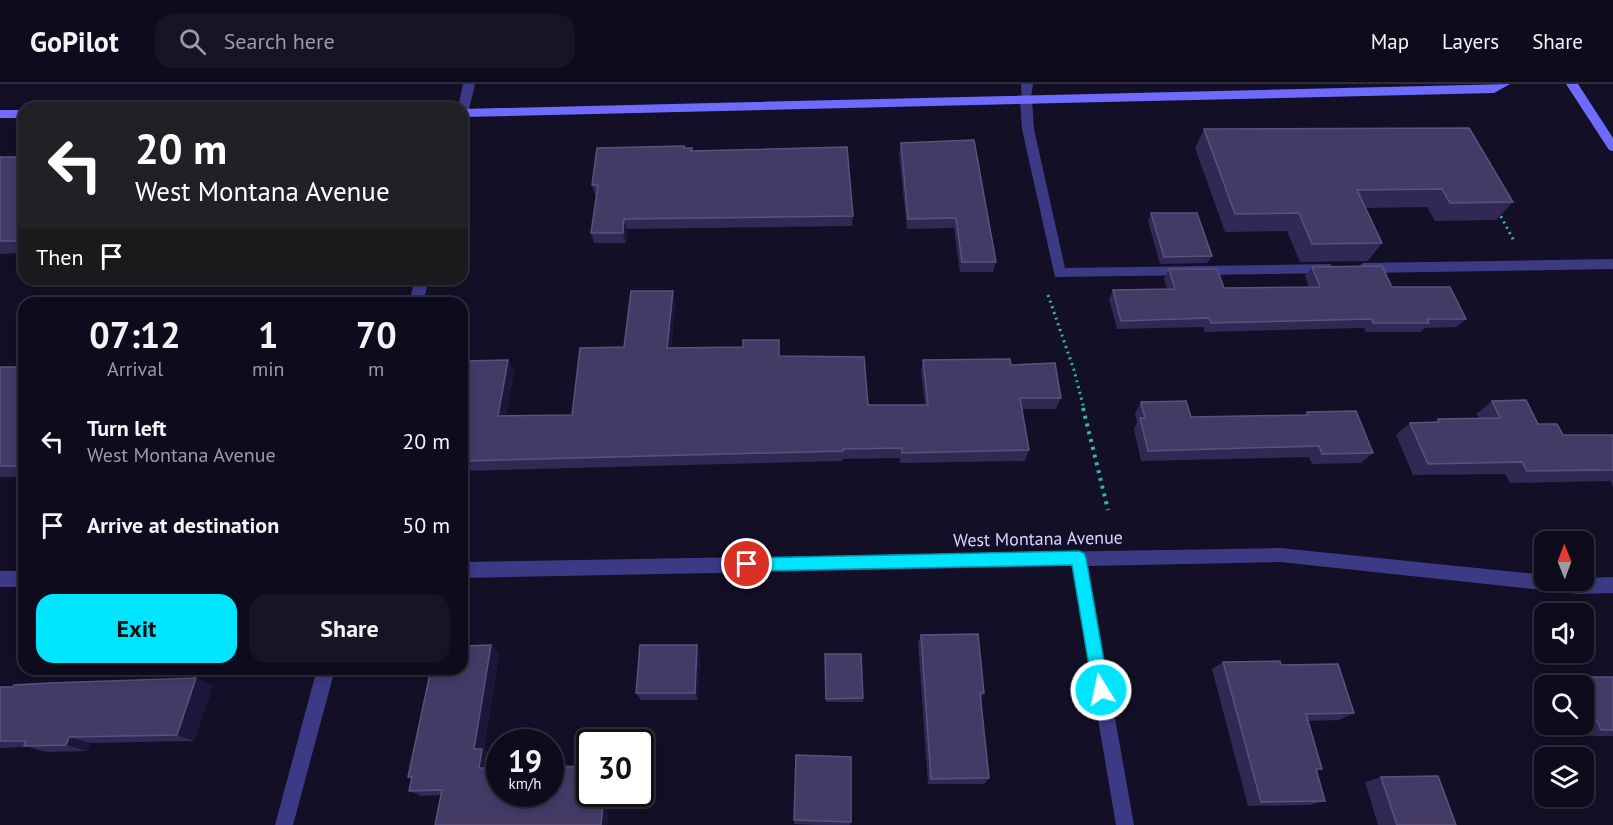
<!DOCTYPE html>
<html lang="en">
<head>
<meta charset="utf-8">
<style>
  body { margin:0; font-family:"PT Sans",sans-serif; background:#171425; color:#f1f3f6; height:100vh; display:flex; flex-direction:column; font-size:22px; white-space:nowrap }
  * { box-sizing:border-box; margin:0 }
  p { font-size:20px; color:#9b9ba3 }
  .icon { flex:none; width:33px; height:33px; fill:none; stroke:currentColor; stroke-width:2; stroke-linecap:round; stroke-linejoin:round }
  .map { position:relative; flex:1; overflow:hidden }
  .panel { position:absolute; left:18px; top:213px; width:450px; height:378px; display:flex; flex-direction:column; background:#0e0b1c; border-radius:18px; box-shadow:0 3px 9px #0003,0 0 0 2px #2e2b3b }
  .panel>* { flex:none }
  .guide { position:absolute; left:18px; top:18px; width:450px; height:183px; border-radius:18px; box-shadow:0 3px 9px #0003,0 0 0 2px #2e2b3b; background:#202124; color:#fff; overflow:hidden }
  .needle { width:39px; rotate:359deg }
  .tools { position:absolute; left:1534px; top:447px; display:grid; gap:12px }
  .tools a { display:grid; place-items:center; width:60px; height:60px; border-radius:12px; background:#0e0b1c; box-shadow:0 3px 9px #0003,0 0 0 2px #2e2b3b; font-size:30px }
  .speed { position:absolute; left:486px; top:645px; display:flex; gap:12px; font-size:30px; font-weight:700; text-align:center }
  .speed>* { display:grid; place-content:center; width:78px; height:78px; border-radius:50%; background:#0e0b1c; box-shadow:0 3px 9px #0003,0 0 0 2px #2e2b3b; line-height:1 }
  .speed small { font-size:15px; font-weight:400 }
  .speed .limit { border:3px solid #111; border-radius:9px; background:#fff; color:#111 }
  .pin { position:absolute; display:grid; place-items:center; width:51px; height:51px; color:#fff; margin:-26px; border:3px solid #fff; border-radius:50%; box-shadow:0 2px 6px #0007 }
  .me { position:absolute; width:66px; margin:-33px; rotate:350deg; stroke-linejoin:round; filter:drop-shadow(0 0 4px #0008) }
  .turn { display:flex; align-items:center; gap:21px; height:126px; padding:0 18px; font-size:27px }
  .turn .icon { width:78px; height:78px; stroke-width:2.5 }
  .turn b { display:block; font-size:42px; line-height:51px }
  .then { display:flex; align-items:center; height:57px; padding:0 18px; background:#0003; gap:12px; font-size:22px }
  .eta { display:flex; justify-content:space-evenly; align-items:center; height:102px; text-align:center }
  .eta b { font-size:36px; font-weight:800; line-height:42px }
  .cta { display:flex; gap:12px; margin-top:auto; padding:12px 18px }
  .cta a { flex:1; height:69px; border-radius:18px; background:#00e5ff; color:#111; font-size:24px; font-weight:800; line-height:69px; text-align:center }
  .cta a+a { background:#171425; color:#f1f3f6 }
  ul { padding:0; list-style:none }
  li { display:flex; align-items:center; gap:18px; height:84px; padding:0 18px }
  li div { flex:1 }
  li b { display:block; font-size:22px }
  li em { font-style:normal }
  header { display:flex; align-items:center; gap:36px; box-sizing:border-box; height:84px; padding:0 30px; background:#0e0b1c; border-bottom:2px solid #2e2b3b }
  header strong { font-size:28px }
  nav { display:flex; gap:33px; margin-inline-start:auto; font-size:21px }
  .search { width:420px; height:54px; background:#171425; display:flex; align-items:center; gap:15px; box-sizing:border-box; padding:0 21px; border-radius:18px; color:#9b9ba3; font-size:22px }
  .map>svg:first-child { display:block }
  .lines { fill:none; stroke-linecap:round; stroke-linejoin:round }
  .path-far1 { stroke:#2fb8b0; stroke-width:3; stroke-dasharray:2 4; stroke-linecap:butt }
  .path { stroke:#2fb8b0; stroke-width:4; stroke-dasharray:3 5; stroke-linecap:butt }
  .lane { fill:#3d3a85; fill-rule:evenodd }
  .street { fill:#3d3a85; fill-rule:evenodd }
  .secondary { fill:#6f6bff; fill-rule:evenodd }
  .wall { fill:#312854 }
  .shaded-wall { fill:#1d163a }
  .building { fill:#433a66; stroke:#5a527e; stroke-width:1.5 }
  .route { fill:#00e5ff; stroke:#0095a6; stroke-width:1.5 }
  .labels { text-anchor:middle; stroke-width:6; stroke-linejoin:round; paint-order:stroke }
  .street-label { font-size:18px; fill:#d9d4ff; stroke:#130f26 }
</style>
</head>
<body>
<header>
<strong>GoPilot</strong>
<div class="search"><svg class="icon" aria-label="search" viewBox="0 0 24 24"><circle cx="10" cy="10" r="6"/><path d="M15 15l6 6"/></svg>Search here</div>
<nav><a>Map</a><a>Layers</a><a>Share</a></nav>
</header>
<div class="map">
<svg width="1613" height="741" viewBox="0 0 1613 741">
  <rect width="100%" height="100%" fill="#130f26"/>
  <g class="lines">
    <path class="path-far1" d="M1498,127l16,30
      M1048,211l26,75 10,39"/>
    <path class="path" d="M1083,324l25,102"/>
    <path class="lane" d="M1026,12l6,4 2,29 31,139 265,-4 7,5 -2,4 -280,4 -33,-148 -2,-29z
      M1613,175v10l-250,4 -7,-5 7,-5z"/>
    <path class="street" d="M463,0h12l-7,30 -6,4v-10h-4z
      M1021,0h12l-3,19h-8z
      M415,195h14l-6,24h-14z
      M1280,464l265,27v5h39v-2l29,-1v16l-34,1 -299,-32 -192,4 46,259h-18l-44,-259 -610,12v-16z
      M0,487h24v16h-24z
      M317,585h18l-42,156h-18z"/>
    <path class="secondary" d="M1510,0l-16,9 -1032,24v-8z
      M1566,0h12l35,54v13l-4,-1z
      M0,26h24v8h-24z"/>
  </g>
  <path class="wall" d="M1204,45l309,73 -17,18 -61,1 -8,-14 -61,1 16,35 -14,18 -68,1 -13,-31 -62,1 -30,-84z
    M901,59l95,119 -3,10h-33l-6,-44 -47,1 -8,-75z
    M684,64l169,68 -1,10 -225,3 -1,14h-32l-3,-10 5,-38h-1l-3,-10z
    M0,73h24v96l-24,1z
    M1151,129l61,43 -5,7 -47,1 -12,-43z
    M1312,183l80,20 74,32 -9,8 -32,1 -4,4h-55l-2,-4 -159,4 -2,-5 -86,2 -8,-30 4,-9 54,-1 -3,-10 5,-10 55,19 85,-1 -4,-11z
    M673,207l2,12 -4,45 109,8 88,49h57l-4,-34 2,-11 88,5 50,33 -5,11h-34l7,41 -4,11 -125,2v-5l-58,1v2l-380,10v-101l46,-10 6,11 -8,45 66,-1 52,-68z
    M0,283h24v110h-24z
    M1492,317l71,34h50v52l-3,-6 -100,2 -5,-9 -92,1 -17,-40 14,-12 24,-1 4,-3 41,-1 -3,-4z
    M1141,318l50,15 113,-2 3,-3 66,41 -12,10 -49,1 -3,-7 -168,4 -7,-32 3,-6 -2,-10z
    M921,551l63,58 -3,6 8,79 -5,6h-56l-10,-141z
    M697,561l3,8 -2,47h-57l-5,-7z
    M499,569l-15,97 7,5 -2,13 101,26h20l-3,31 -166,-30 -20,1 -12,-5 3,-12 -4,-2z
    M825,570l38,44v4h-37z
    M1223,578l58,3 73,48 -15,7 -31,1 14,48 -6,2 9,30 -15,4 -62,1 -36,-137z
    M1577,593h36v59h-34l-5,-12h10v-38l-28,-1z
    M196,594l17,8 -19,55 -104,2 -3,8 -41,1 -17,-5 -29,1v-61z
    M1381,693l75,48h-78l-13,-43z
    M794,736l57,2 -1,3h-35l-21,-1z"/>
  <path class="shaded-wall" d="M624,135l3,10 -1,14 -3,-10z
    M673,207l2,12 -5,56 -3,-11z
    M508,276l6,11 -10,55 -6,-10z
    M491,561l8,8 -15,97 7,5 -3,19 -9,-6 -5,-19z
    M697,561l3,8 -2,47 -3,-7z
    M196,594l17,8 -19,55 -17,-6z
    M69,653l21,6 -3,8 -21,-6z
    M604,710h6l-3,31h-6z"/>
  <path class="building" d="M1469,44l44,74 -63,1 -8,-14 -85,1 25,53 -70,1 -13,-31 -64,1 -31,-85z
    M974,56l22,122h-34l-6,-44 -48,1 -7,-76z
    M684,62v2h8l-1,3 156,-4 6,69 -229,3 -1,14h-32l7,-48h-6l5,-37z
    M0,73h24v84h-24z
    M1151,129h46l15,43 -48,1z
    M1382,182l10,21h58l16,32h-39l2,4h-56l-1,-4 -161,4 -2,-5 -88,3 -8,-31 62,-1 -6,-20h48l7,19 96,-1 -8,-20z
    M631,207h42l-6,57 76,-1v-7h36v16l85,1 4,48h60l-5,-45 87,-1 1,6 44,-2 6,35h-41l9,52 -127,3v-5l-59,1v2l-381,10v-91l2,-9 44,-1 -10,56 74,-1 8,-67 44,-1z
    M0,283h24v99h-24z
    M1526,316l12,24h19l6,11h50v35l-86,1 -5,-9 -94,2 -18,-41 29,-1 -1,-3 62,-1 -8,-17z
    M1186,317l5,16 117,-2 -1,-3 49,-1 17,42 -51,1 -3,-8 -171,5 -8,-33h5l-4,-16z
    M978,550l6,59h-4l9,85 -58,1 -10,-144z
    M491,561l-17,104h8l-3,19h21v26h50v-27l40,-1v28h14l-3,31h-166l7,-35 -33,1 3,-14h-4l23,-108h31v-23z
    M640,561h57l-2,48h-59z
    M825,570h36l2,44 -37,1z
    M1280,577l1,4 57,-1 16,49 -48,1 16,55h-6l9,32 -64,1 -38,-140z
    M1577,593h36v53h-12l-17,-37v-7h-3z
    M196,594l-19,57 -108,2 -3,8 -42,1 2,-5h-26v-54h13l1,-2 35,-2z
    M796,671l55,2v65l-57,-2z
    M1438,692l18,49h-59l-16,-48z"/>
  <path class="route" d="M1079,467l5,2 2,5 23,132 -2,6 -6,2 -5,-2 -3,-6 -21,-125 -325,6 -6,-2 -2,-5 2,-4 6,-2z"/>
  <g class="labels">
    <g class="street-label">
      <text transform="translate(1038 455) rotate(-1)" y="6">West Montana Avenue</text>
    </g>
  </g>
</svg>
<div class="tools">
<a><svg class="needle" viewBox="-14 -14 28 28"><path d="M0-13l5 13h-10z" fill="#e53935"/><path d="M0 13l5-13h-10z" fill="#9b9ba3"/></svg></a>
<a><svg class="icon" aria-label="sound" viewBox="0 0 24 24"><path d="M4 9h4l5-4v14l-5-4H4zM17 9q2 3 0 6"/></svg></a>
<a><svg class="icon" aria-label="search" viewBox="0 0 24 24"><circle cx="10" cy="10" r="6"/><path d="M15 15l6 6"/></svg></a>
<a><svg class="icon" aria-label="layers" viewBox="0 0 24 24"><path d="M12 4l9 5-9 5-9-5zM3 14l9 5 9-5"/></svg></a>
</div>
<div class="speed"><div>19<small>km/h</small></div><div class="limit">30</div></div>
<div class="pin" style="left:747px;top:480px;background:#d93025"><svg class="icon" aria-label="arrive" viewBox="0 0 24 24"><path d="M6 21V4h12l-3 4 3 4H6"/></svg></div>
<svg class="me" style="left:1101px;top:606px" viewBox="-20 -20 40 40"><circle r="17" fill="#00e5ff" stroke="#fff" stroke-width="3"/><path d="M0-11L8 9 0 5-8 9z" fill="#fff"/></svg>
<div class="guide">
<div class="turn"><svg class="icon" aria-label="left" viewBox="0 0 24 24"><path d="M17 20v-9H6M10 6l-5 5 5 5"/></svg><div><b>20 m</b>West Montana Avenue</div></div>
<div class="then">Then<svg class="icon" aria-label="arrive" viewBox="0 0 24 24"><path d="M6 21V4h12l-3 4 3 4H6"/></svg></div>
</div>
<section class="panel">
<div class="eta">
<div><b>07:12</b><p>Arrival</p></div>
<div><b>1</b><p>min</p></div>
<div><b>70</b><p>m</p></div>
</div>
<ul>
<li><svg class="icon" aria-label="left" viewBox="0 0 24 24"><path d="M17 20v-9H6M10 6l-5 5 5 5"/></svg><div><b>Turn left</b><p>West Montana Avenue</p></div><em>20 m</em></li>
<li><svg class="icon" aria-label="arrive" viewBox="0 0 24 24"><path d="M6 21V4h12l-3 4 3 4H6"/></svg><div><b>Arrive at destination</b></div><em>50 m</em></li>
</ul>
<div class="cta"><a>Exit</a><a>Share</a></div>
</section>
</div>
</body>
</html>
